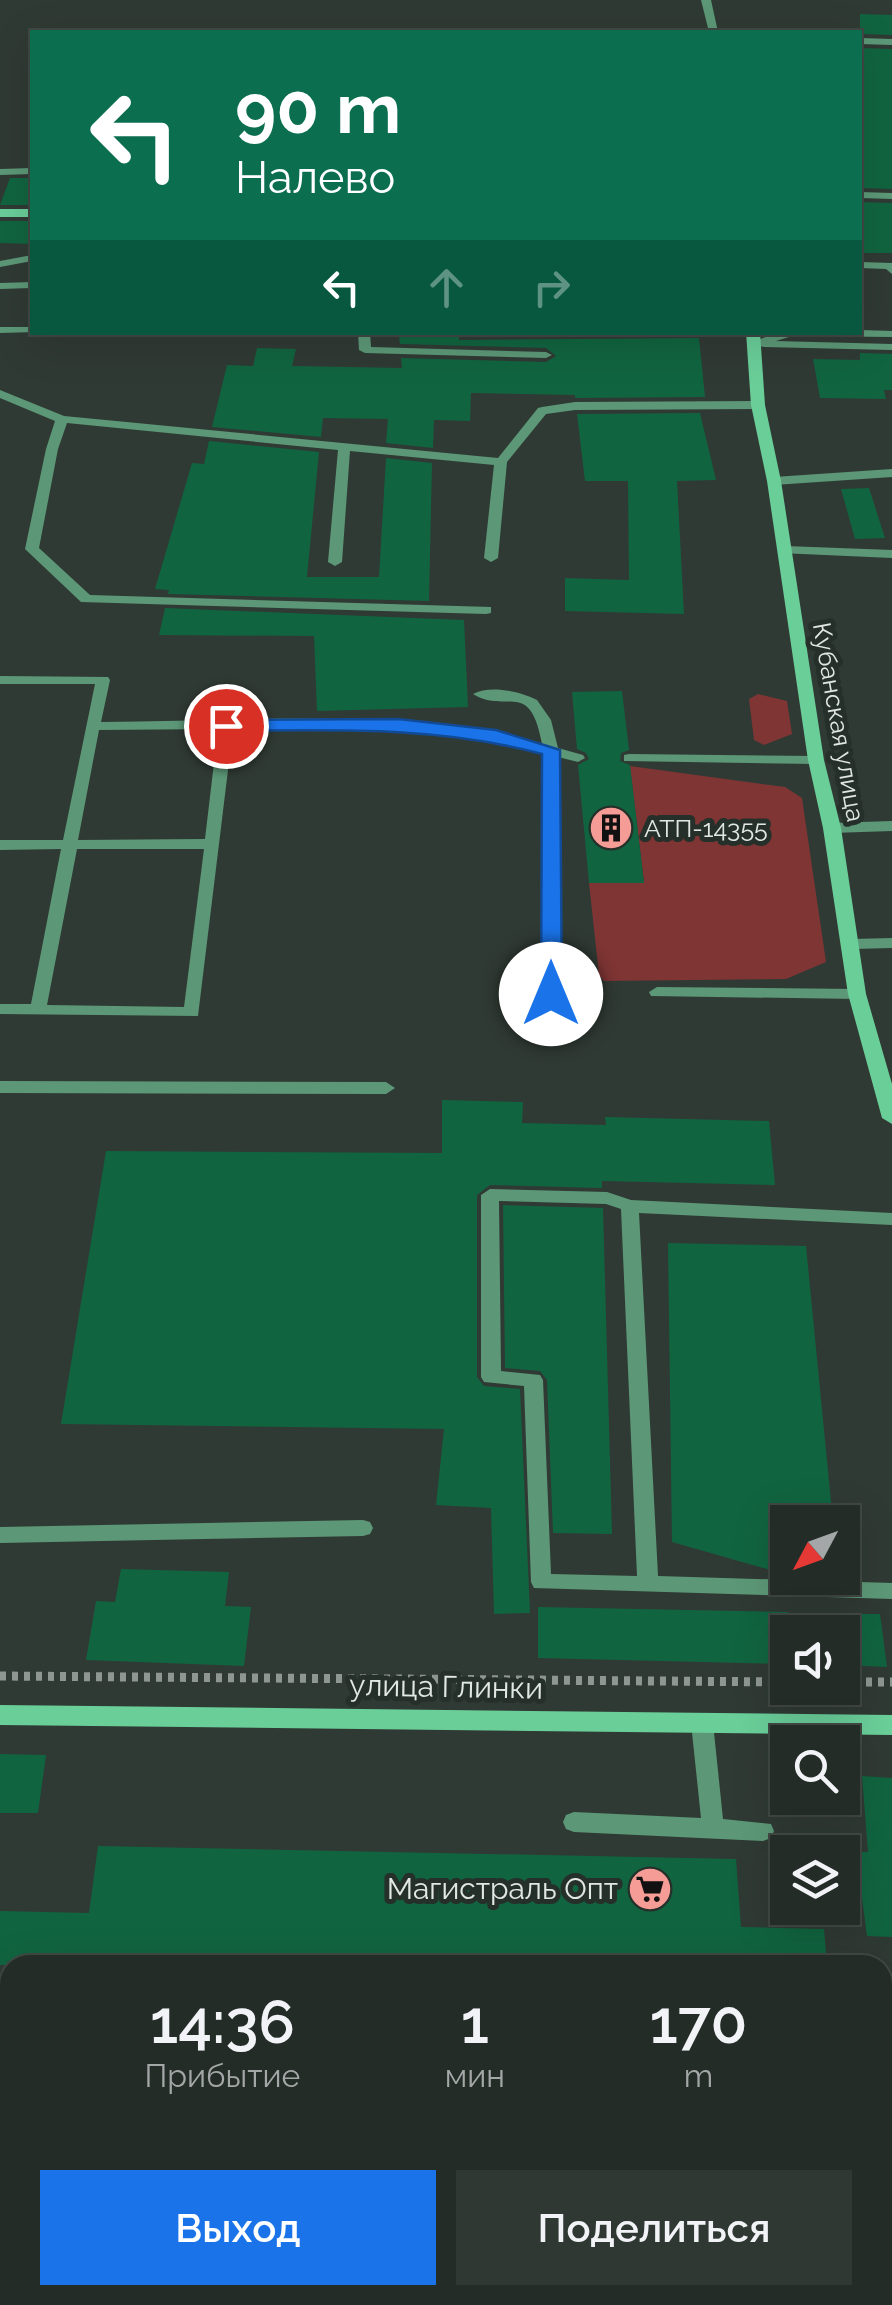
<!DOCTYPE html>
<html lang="ru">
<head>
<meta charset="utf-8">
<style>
  body { margin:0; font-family:Raleway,sans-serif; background:#303833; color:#f1f3f6; height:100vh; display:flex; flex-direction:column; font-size:38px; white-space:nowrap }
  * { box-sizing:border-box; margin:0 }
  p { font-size:32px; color:#a3a7a7 }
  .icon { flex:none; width:55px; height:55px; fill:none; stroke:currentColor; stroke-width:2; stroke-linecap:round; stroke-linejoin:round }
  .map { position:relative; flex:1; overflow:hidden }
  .drawer { position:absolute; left:0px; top:1955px; width:892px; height:350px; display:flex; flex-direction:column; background:#242c27; border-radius:30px 30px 0 0; box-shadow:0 10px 40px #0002,0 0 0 2px #414844 }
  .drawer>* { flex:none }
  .hud { position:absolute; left:30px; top:30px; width:832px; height:305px; border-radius:0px; box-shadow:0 10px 40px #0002,0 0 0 2px #414844; background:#0b6e4f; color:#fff; overflow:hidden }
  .needle { width:65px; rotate:229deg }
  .buttons { position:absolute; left:770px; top:1505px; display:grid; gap:20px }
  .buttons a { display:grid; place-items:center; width:90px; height:90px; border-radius:0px; background:#242c27; box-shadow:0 10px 40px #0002,0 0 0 2px #414844; font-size:50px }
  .pin { position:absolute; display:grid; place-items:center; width:85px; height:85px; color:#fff; margin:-42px; border:5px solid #fff; border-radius:50%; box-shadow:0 2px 10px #0007 }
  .me { position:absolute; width:110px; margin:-55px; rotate:0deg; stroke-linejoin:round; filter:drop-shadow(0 0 8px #0008) }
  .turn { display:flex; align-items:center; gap:35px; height:210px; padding:0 40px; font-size:45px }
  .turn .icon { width:130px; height:130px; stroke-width:2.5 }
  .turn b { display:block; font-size:70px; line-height:85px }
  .lanes { display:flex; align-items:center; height:95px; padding:0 40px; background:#0003; justify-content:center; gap:50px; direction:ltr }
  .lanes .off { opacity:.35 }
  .eta { display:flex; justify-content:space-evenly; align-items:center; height:170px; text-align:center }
  .eta b { font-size:60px; font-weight:600; line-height:70px }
  .button { display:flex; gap:20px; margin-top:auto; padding:20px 40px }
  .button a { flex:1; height:115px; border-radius:0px; background:#1a73e8; color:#fff; font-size:40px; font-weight:600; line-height:115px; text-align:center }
  .button a+a { background:#303833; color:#f1f3f6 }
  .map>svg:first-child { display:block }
  .green { fill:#7e3534 }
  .building { fill:#116440 }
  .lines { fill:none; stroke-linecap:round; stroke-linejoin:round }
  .path { stroke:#8f9792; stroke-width:9; stroke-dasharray:6 6; stroke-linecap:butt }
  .lane { fill:#5c9877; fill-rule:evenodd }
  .secondary { fill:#6ace99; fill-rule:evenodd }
  .route { fill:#1a73e8; stroke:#114b97; stroke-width:2.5 }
  .labels { text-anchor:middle; stroke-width:10; stroke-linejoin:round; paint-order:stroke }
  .street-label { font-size:25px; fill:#e1e7e3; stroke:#26302a }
  .poi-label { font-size:25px; fill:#e1e7e3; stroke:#26302a; text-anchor:start }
  .near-street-label { font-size:30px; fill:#e1e7e3; stroke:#26302a }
  .near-poi-label { font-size:30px; fill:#e1e7e3; stroke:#26302a; text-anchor:end }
</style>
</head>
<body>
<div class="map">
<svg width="892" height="2305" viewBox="0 0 892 2305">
  <rect width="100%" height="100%" fill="#303a34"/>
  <path class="green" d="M758,694l29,7 5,33 -28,11 -10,-5 -5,-41z
    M630,766l155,21 17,11 24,164 -40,17 -182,2 -5,-6 -10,-92 55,-1z"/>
  <path class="building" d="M860,14l32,1v20l-32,-1z
    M860,48l32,1v140l-32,-1z
    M10,178h22v27h-32z
    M860,202l32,1v50h-32z
    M0,221h32v23l-32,-1z
    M459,334v6l240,-2 6,59 -130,1v-3l-104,-2 -1,28 -36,-1 -1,28 -47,-5 2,-24 -65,-1 -2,19 -109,-10 15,-62 26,1 4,-18 39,1 -4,17 110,2 -1,-10 145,4 10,-6 -10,-8 -146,-4 -1,-8z
    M860,353l32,1v36h-8l2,9 -66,-1 -7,-39 47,1z
    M700,413l16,67 -39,1 7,133 -119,-3v-33l64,2 -1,-99h-43l-8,-67z
    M209,441l110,11 -12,125h72l7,-119 46,5 -3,138 -261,-7 1,-4 -14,-1 37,-126 12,1z
    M869,488l16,50 -30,1 -14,-50z
    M165,608l299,12 4,87 -151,4 -3,-75 -155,-1z
    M622,691l7,59 -8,3 -1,8 10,4 14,118h-55l-11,-118 11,-6 -3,-6 -9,-4 -5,-57z
    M442,1100l81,2 -1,21 84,2 -1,-8 164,4 6,64 -173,-4v7l-112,-3 -13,10v182l7,9 36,3 10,224 -36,1 -3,-106 -55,-3 8,-76 -383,-5 45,-273 336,2z
    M503,1205l100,3 9,326 -59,-1 -6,-153 -7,-9 -35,-3z
    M668,1243l138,3 27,276h-45v53l-116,-33z
    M121,1569l108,3 -4,34 26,1 -7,59 -158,-6 10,-59 19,1z
    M538,1607l250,5v52l-250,-6z
    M842,1614h38l7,53 -45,-2z
    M0,1754l46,1 -8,58h-38z
    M862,1776l30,2v159l-25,-1 -11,-84h12z
    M98,1846l638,13 5,68 83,2 3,36h-827v-54l89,2z"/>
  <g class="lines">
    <path class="path" d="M0,1676l788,6
      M842,1682h50"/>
    <path class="lane" d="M701,0h10l7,32h-9z
      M860,38l32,1v6l-32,-1z
      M32,168v6l-32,1v-6z
      M860,192l32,1v6l-32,-1z
      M32,255v6l-32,6v-6z
      M860,262l32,1v11l-6,-5 -26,-1z
      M32,282v6l-32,1v-6z
      M0,327h32v5h4l-36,1z
      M860,330l32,1v6l-100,-1 -16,5 116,3v6l-128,-3 -16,-4 33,-11h79z
      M358,332h12l1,15 175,5 6,3 -6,3 -181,-5 -6,-3z
      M0,390l64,26 434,42 40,-50 4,-1 33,-5 183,-1 6,4 -6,4 -183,1 -29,4 -39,48 -9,96 -7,4 -7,-4 10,-93 -144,-14 -8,111 -7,4 -7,-4 10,-112 -271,-27 -9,26 -19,99 51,47 401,12v6l-5,1 -405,-12 -56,-53 21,-100 9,-28 -55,-23z
      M892,469v8l-118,8 -6,-4 6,-4z
      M785,546l107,4v8l-112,-5 -2,-3z
      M0,676l108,1 2,3 -9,42c144,-1 302,-15 441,22 -12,-67 -36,-29 -69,-50 17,-9 46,-3 64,6l14,20 7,28 25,7 2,3 -7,4 -20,-5 1,236 -8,5 -8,-5 1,-240 -49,-13 -97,-12 -165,1 -35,287 -198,-2v-10h31l30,-155 -61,1v-10h63l32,-156h-95zM218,729l-13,110 -127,1 21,-110zM77,849h127l-20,158 -137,-2z
      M629,754l187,2 7,4 -7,4 -192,-3v-6z
      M892,821v10l-60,2 -8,-5 8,-5z
      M892,938v10l-40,1 -8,-5 8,-5z
      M657,987l200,2 8,5 -8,5 -206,-3 -2,-4z
      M0,1081l386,1 9,6 -9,6 -386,-1z
      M490,1189l117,3 24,8 261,13v12l-253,-12 19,363 234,7v16l-358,-11 -3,-6 -7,-196 -40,-4 -3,-5v-182zM499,1201l107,3 15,5 16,367 -86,-2 -8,-194 -3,-5 -39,-4z
      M363,1520l7,2 3,6 -3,6 -7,2 -363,7v-16z
      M702,1714l8,3 3,6 10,96 48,5 3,7 -3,7 -8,3 -189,-9 -8,-3 -3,-7 3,-7 8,-3 127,6 -10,-95 3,-6z"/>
    <path class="secondary" d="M0,209h32v8h-32z
      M746,332h14l5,73 16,76 43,279 17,68 25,166 26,90v40l-10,-6 -34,-124 -25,-166 -15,-68 -41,-279 -16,-76z
      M0,1705l892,10v20l-892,-10z"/>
  </g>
  <path class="route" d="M398,719l98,11 64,20 2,244 -3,4 -8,2 -10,-6 1,-240c-104,-28 -209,-24 -316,-23l-9,-5 9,-6z"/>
  <defs>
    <g id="building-disc" transform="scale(2.25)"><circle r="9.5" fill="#f59c96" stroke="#26302a"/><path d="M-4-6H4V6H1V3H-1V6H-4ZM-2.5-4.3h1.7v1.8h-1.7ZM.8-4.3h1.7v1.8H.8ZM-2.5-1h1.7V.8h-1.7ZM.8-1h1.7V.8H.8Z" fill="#111"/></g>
    <g id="supermarket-disc" transform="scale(2.25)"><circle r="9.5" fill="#f59c96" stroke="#26302a"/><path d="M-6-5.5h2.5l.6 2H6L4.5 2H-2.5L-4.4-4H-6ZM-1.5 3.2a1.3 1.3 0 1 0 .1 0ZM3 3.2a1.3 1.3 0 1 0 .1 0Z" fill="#111"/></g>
  </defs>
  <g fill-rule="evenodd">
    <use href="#building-disc" x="611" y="828"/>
    <use href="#supermarket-disc" x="650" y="1889"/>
  </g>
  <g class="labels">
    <g class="street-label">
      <text transform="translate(839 722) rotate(80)" y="9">Кубанская улица</text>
    </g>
    <g class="poi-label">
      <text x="644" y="837">АТП-14355</text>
    </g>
    <g class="near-street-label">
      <text transform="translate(446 1687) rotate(1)" y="10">улица Глинки</text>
    </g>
    <g class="near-poi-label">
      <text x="618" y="1899">Магистраль Опт</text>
    </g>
  </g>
</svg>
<div class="buttons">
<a><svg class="needle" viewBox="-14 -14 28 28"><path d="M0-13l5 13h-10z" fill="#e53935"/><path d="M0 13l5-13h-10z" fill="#a3a7a7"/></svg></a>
<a><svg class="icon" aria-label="sound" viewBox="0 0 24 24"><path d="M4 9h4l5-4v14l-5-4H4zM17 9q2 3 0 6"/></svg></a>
<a><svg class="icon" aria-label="search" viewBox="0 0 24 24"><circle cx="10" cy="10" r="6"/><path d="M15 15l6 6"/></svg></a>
<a><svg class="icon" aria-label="layers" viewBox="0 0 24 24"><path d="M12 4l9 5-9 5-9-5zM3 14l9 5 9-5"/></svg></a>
</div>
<div class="pin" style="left:226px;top:726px;background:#d93025"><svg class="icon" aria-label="arrive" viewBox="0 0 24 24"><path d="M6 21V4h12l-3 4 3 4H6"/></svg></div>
<svg class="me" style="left:551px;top:994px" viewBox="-20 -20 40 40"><circle r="19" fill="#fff"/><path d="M0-13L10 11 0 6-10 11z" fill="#1a73e8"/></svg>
<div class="hud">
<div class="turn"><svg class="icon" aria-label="left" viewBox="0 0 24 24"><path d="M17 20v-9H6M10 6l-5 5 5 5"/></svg><div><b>90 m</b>Налево</div></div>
<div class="lanes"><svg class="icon" aria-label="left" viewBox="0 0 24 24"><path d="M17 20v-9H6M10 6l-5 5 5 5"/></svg><svg class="icon off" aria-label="ahead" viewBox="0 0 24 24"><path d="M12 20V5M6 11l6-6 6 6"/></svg><svg class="icon off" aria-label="right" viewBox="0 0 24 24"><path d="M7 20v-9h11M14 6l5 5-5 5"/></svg></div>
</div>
<section class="drawer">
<div class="eta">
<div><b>14:36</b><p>Прибытие</p></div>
<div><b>1</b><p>мин</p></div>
<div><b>170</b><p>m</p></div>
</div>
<div class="button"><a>Выход</a><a>Поделиться</a></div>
</section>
</div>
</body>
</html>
